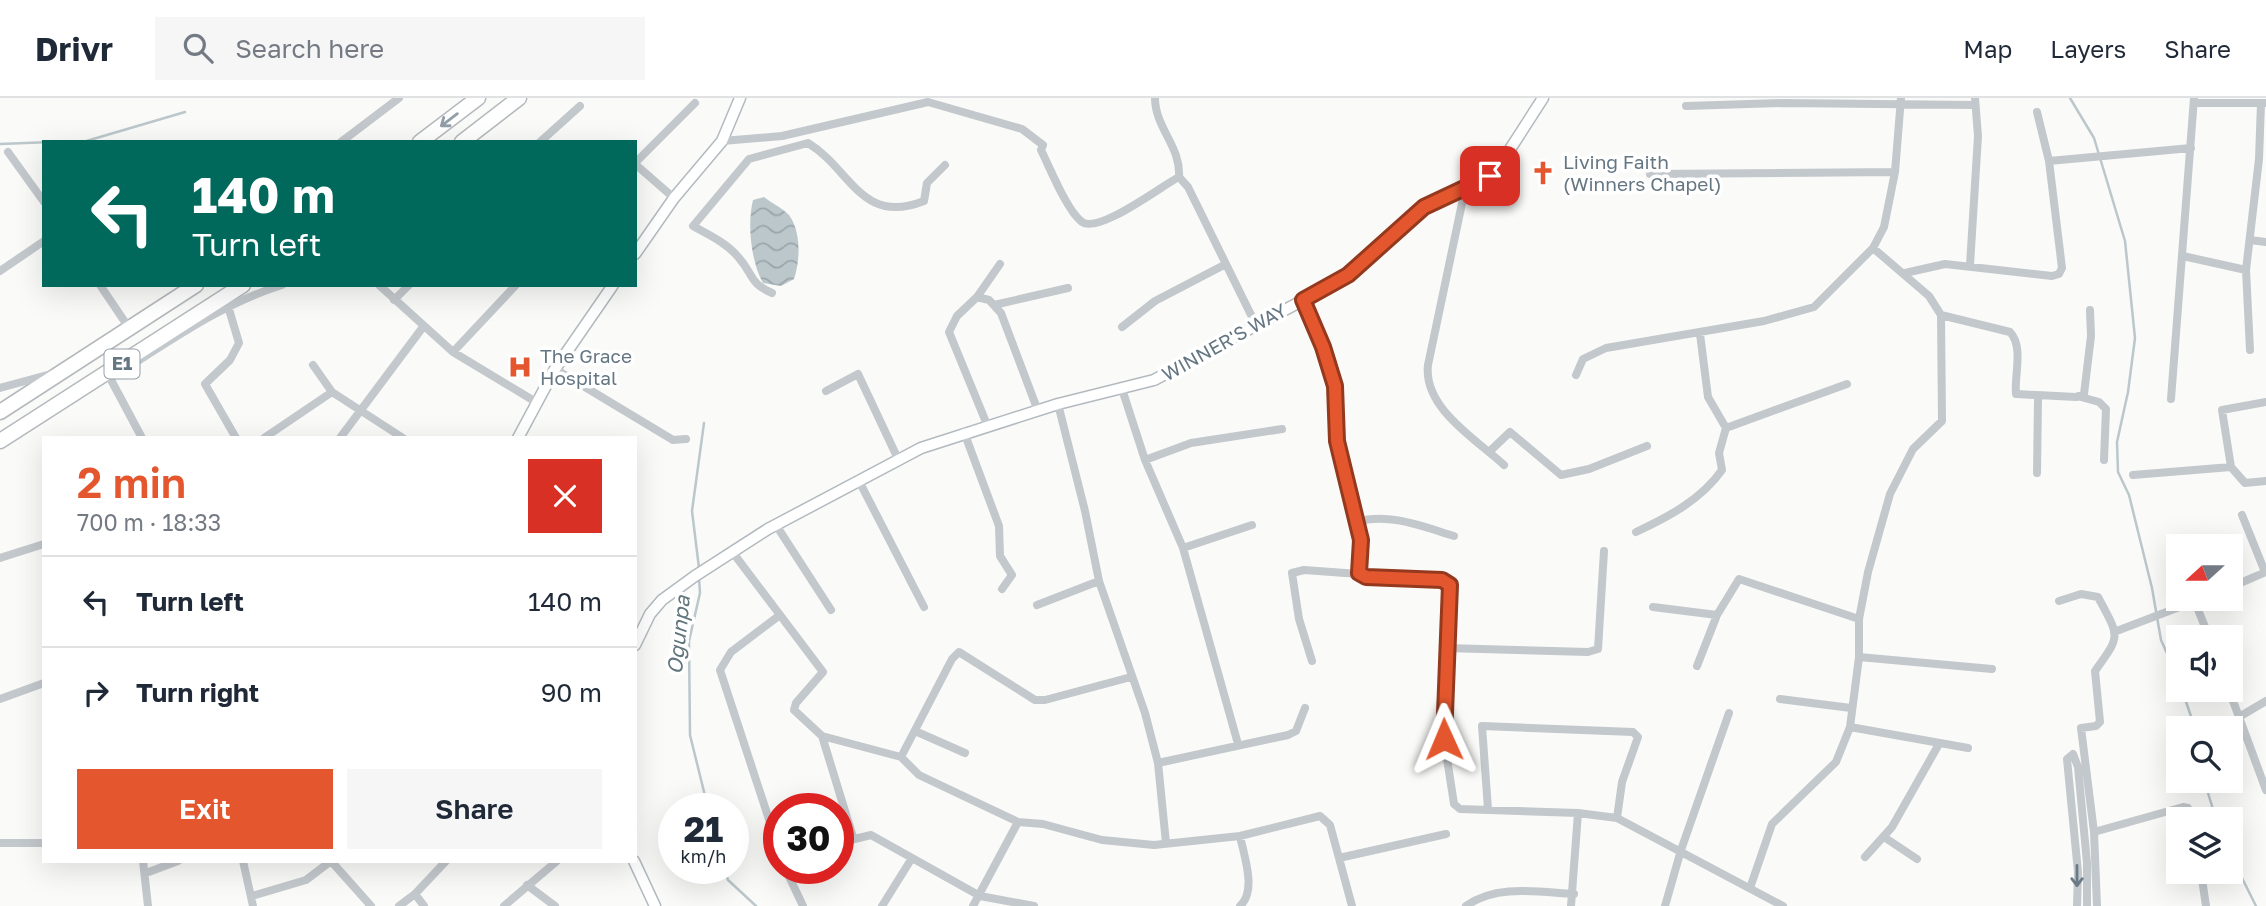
<!DOCTYPE html>
<html lang="en">
<head>
<meta charset="utf-8">
<style>
  body { margin:0; font-family:"Golos Text",sans-serif; background:#f6f6f7; color:#1f2937; height:100vh; display:flex; flex-direction:column; font-size:26px; white-space:nowrap }
  * { box-sizing:border-box; margin:0 }
  p { font-size:23px; color:#747a83 }
  .icon { flex:none; width:38px; height:38px; fill:none; stroke:currentColor; stroke-width:2; stroke-linecap:round; stroke-linejoin:round }
  .map { position:relative; flex:1; overflow:hidden }
  .sheet { position:absolute; left:42px; top:338px; width:595px; height:427px; display:flex; flex-direction:column; background:#fff; border-radius:0px; box-shadow:0 7px 28px #0002 }
  .sheet>* { flex:none }
  .guide { position:absolute; left:42px; top:42px; width:595px; height:147px; border-radius:0px; box-shadow:0 7px 28px #0002; background:#00695c; color:#fff; overflow:hidden }
  .needle { width:46px; rotate:249deg }
  .controls { position:absolute; left:2166px; top:436px; display:grid; gap:14px }
  .controls a { display:grid; place-items:center; width:77px; height:77px; border-radius:0px; background:#fff; box-shadow:0 7px 28px #0002; font-size:35px }
  .speed { position:absolute; left:658px; top:695px; display:flex; gap:14px; font-size:35px; font-weight:700; text-align:center }
  .speed>* { display:grid; place-content:center; width:91px; height:91px; border-radius:50%; background:#fff; box-shadow:0 7px 28px #0002; line-height:1 }
  .speed small { font-size:18px; font-weight:400 }
  .speed .limit { border:10px solid #d22; background:#fff; color:#111 }
  .pin { position:absolute; display:grid; place-items:center; width:60px; height:60px; color:#fff; margin:-30px; border-radius:14px; box-shadow:0 4px 10px #0006 }
  .me { position:absolute; width:77px; margin:-38px; rotate:359deg; stroke-linejoin:round; filter:drop-shadow(0 0 5px #0008) }
  .turn { display:flex; align-items:center; gap:24px; height:147px; padding:0 35px; font-size:32px }
  .turn .icon { width:91px; height:91px; stroke-width:2.5 }
  .turn b { display:block; font-size:49px; line-height:60px }
  .round { display:grid; place-items:center; flex:none; width:74px; height:74px; border-radius:0px; background:#f6f6f7 }
  .head { display:flex; align-items:center; justify-content:space-between; height:119px; padding:0 35px }
  h1 { font-size:42px; font-weight:600; line-height:52px; color:#e4572e }
  .primary-button { display:flex; gap:14px; margin-top:auto; padding:14px 35px }
  .primary-button a { flex:1; height:80px; border-radius:0px; background:#e4572e; color:#fff; font-size:28px; font-weight:600; line-height:80px; text-align:center }
  .primary-button a+a { background:#f6f6f7; color:#1f2937 }
  ul { padding:0; list-style:none }
  li { display:flex; align-items:center; gap:21px; height:91px; padding:0 35px; border-top:2px solid #e0e1e3 }
  li div { flex:1 }
  li b { display:block; font-size:26px }
  li em { font-style:normal }
  header { display:flex; align-items:center; gap:42px; box-sizing:border-box; height:98px; padding:0 35px; background:#fff; border-bottom:2px solid #e0e1e3 }
  header strong { font-size:33px }
  nav { display:flex; gap:38px; margin-inline-start:auto; font-size:24px }
  .search { width:490px; height:63px; background:#f6f6f7; display:flex; align-items:center; gap:18px; box-sizing:border-box; padding:0 24px; border-radius:0px; color:#747a83; font-size:26px }
  .map>svg:first-child { display:block }
  .water { fill:url(#water-waves) }
  .lines { fill:none; stroke-linecap:round; stroke-linejoin:round }
  .stream { stroke:#bbc7cb; stroke-width:2.5 }
  .secondary-casing { stroke:#b3babf; stroke-width:13 }
  .highway-casing { stroke:#b4b9bd; stroke-width:17 }
  .street { stroke:#c3c8cc; stroke-width:8 }
  .secondary { stroke:#fff; stroke-width:10 }
  .highway { stroke:#fff; stroke-width:14 }
  .oneway { stroke:#939fa8 }
  .oneway2 { stroke:#6a7a87 }
  .route-casing { stroke:#94391e; stroke-width:18 }
  .route { stroke:#e4572e; stroke-width:12 }
  .labels { text-anchor:middle; stroke-width:7; stroke-linejoin:round; paint-order:stroke }
  .shield { fill:#fff; stroke:#939fa8; stroke-width:2 }
  .shield-label { font-size:18px; font-weight:bold; fill:#657683 }
  .poi-label { font-size:19px; fill:#657683; stroke:#fff; text-anchor:start }
  .street-label { font-size:19px; fill:#657683; stroke:#fff }
  .water-label { font-size:21px; font-style:italic; fill:#60757c; stroke:#fff }
</style>
</head>
<body>
<header>
<strong>Drivr</strong>
<div class="search"><svg class="icon" aria-label="search" viewBox="0 0 24 24"><circle cx="10" cy="10" r="6"/><path d="M15 15l6 6"/></svg>Search here</div>
<nav><a>Map</a><a>Layers</a><a>Share</a></nav>
</header>
<div class="map">
<svg width="2266" height="808" viewBox="0 0 2266 808">
  <defs>
    <pattern id="water-waves" width="16" height="10" patternUnits="userSpaceOnUse" patternTransform="scale(1.75)"><rect width="16" height="10" fill="#bbc7cb"/><path d="M0 5q4-4 8 0t8 0" fill="none" stroke="#9ca6aa"/></pattern>
  </defs>
  <rect width="100%" height="100%" fill="#fafaf8"/>
  <path class="water" d="M764,99c7,6 23,13 27,21 10,17 9,43 3,61l-13,7 -18,-3c-12,-21 -16,-59 -10,-83z"/>
  <g class="lines">
    <path class="stream" d="M2070,0l24,40 31,103 10,97 -7,54 -11,50 1,30 11,23 23,93 9,52 18,40
      M55,44h9
      M83,44l102,-30
      M0,46l51,-2
      M699,470l-7,-57 12,-88
      M699,480l1,15 -11,48 1,94 18,73
      M2182,592l13,38
      M2204,682l12,39
      M2231,758l25,50
      M724,770l4,12 28,26"/>
    <g class="secondary-casing">
      <path id="secondary" d="M635,156l39,-56 48,-57 18,-43
        M518,340l37,-69 58,-84
        M635,547l15,-31 12,-14 33,-24 73,-47 153,-81 137,-44 96,-24 185,-99 86,-74 71,-36 47,-73
        M634,763l21,45"/>
    </g>
    <g class="highway-casing">
      <path id="highway" d="M420,44l58,-44
        M462,44l57,-44
        M0,314l196,-127
        M0,343l243,-156"/>
    </g>
    <path class="street" d="M1155,0c0,30 26,48 24,79
      M2194,5h71
      M1686,8l97,-3 192,2
      M722,43l60,-5 146,-34 94,27 21,16 -2,5c9,18 26,61 41,72 17,12 79,-36 97,-45l9,10 68,138
      M341,44l58,-44
      M540,44l40,-36
      M8,54l36,50
      M2049,63l142,-13
      M635,65l60,-60
      M635,66l39,34
      M1650,76l245,-2
      M1465,91l-37,176c-5,43 48,74 76,100
      M2250,142l16,2
      M2183,158l63,14
      M1970,167l8,-129 -3,-38
      M0,173l44,-30
      M1905,175l40,-9 107,12 7,-2 3,-6 -13,-107 -12,-49
      M100,187l29,43
      M379,187l74,67 83,50
      M772,195c-23,-10 -18,-18 -33,-35 -12,-15 -30,-23 -46,-32l56,-67 59,-16c43,26 53,83 116,58l3,-18 18,-18
      M977,199l12,3 12,13 37,98
      M394,202l15,-15
      M1303,202l20,47 12,38 2,56 24,98 -2,35 7,3 76,3 8,5 -6,154 10,65 6,5 118,4 39,5 166,88
      M994,207l74,-17
      M228,208l11,37 -9,17 -25,24 31,54
      M1941,217l69,17c14,15 4,43 6,62l60,3 8,-3 7,-58 -1,-26
      M1122,229l33,-26 71,-37
      M2250,252l-4,-80 13,-111 2,-56
      M453,254l63,-67
      M313,267l19,27
      M555,271l118,71 13,-1
      M116,277c54,-34 105,-71 166,-90
      M1576,277l7,-16 23,-11 158,-27 50,-14 59,-59 11,-21 11,-55 6,-74
      M110,280l32,60
      M0,290l51,-14
      M1122,291l23,71 38,88 69,-23
      M826,293l32,-17 41,87
      M2081,299l18,5 7,7 -2,51
      M2171,301l23,-301
      M1058,306l27,107 14,70 46,132 13,50 8,80
      M988,329l-39,-95 8,-16 20,-19 23,-33
      M1726,330l121,-44
      M964,334l35,94 1,30 12,19 -10,14
      M264,340l68,-46 71,46
      M340,340l83,-111
      M1489,354l21,-20 51,43 28,-6 58,-23
      M1145,362l46,-17 91,-14
      M2231,369l-9,-57 44,-8
      M2037,375l1,-75
      M2133,377l98,-8 14,16 21,-2
      M859,383l65,126
      M2242,417l23,57
      M1357,424c31,-10 67,5 97,14
      M776,427l55,85
      M1636,434c32,-15 65,-32 86,-62l-3,-17 7,-25 -18,-31 -8,-63
      M1183,450l55,196
      M734,456l89,118 -27,31 -2,7 28,26 79,21 18,18 99,47 25,2 59,16 52,5 86,-9 80,-20 10,9 22,81
      M0,460l44,-14
      M2231,489l35,-15
      M2059,503l22,-7 17,3c22,41 23,38 -3,74l5,51 -4,4 -15,2 13,104 3,74
      M2195,504l14,35
      M1037,507l62,-24
      M1653,509l64,8
      M2114,534l89,-34
      M1445,550l143,4 10,-3 6,-98
      M1859,559l133,12
      M1312,563l-13,-42 -7,-46 12,-3 55,4
      M1697,568l20,-51 22,-36 120,40
      M2229,592l37,100
      M0,601l44,-16
      M1780,601l71,9
      M2239,619l27,-16
      M1850,629l118,21
      M915,633l50,22
      M822,638l31,101
      M901,659l51,-98 7,-7 76,48h10l86,-23
      M1158,665l130,-28 8,-4 9,-23
      M1488,711l-6,-83 151,6 5,5 -16,45 -5,36
      M2094,734l89,-25 5,1 2,11
      M1884,739l33,22
      M0,745h44
      M838,745l33,-8 109,61 54,10
      M779,752l-59,-180 11,-18 49,-37
      M1865,759l27,-30 47,-83
      M1339,760l107,-24
      M143,763l5,45
      M243,763l10,45
      M331,763l40,45
      M785,770l18,38
      M2201,774l5,34
      M146,775l32,-12
      M527,787l28,21
      M1750,790l22,-64 64,-62 14,-35 9,-70v-38l9,-47 22,-78 23,-45 29,-28 -1,-106 -12,-19 -56,-48
      M415,796l9,12
      M252,798l54,-16 25,-19
      M399,808l16,-12 31,-33
      M504,808l53,-45
      M882,808l30,-48
      M973,808l45,-84
      M1240,808c17,-15 4,-50 0,-70
      M1466,808c30,-22 72,-14 108,-12
      M1571,808l7,-93
      M1665,808l16,-56 48,-137
      M2077,808l1,-34 -11,-113 6,-5 5,13 9,96v43"/>
    <use href="#secondary" class="secondary"/>
    <use href="#highway" class="highway"/>
  </g>
  <defs><path id="oneway-shaft" d="M-6 0H5M1.5-3L5.5 0L1.5 3" fill="none" stroke-width="1.6" stroke-linecap="round" stroke-linejoin="round" transform="scale(1.75)"/></defs>
  <use class="oneway" href="#oneway-shaft" transform="translate(449 22) rotate(143)"/>
  <use class="oneway2" href="#oneway-shaft" transform="translate(2077 778) rotate(90)"/>
  <g class="lines">
    <g class="route-casing">
      <path id="route" d="M1444,641l6,-154 -8,-5 -76,-3 -7,-4 2,-33 -24,-99 -2,-55 -12,-39 -20,-47 45,-25 76,-68 66,-31"/>
    </g>
    <use href="#route" class="route"/>
  </g>
  <defs>
    <g id="church-bare" transform="scale(1.89)"><path d="M-1.2-6h2.4v3.5h3.3v2.4h-3.3V6h-2.4V-.1h-3.3v-2.4h3.3Z" fill="#e4572e" stroke="#fff" stroke-width="2.5" paint-order="stroke"/></g>
    <g id="hospital-bare" transform="scale(1.89)"><path d="M-5-5h3v3.5h4V-5h3V5h-3V1.5h-4V5h-3Z" fill="#e4572e" stroke="#fff" stroke-width="2.5" paint-order="stroke"/></g>
  </defs>
  <g fill-rule="evenodd">
    <use href="#church-bare" x="1543" y="75"/>
    <use href="#hospital-bare" x="520" y="269"/>
  </g>
  <g class="labels">
    <rect class="shield" x="104.5" y="251.5" width="35" height="29" rx="5"/>
    <g class="shield-label">
      <text x="122" y="272">E1</text>
    </g>
    <g class="poi-label">
      <text x="1563" y="71">Living Faith<tspan x="1563" dy="22">(Winners Chapel)</tspan></text>
      <text x="540" y="265">The Grace<tspan x="540" dy="22">Hospital</tspan></text>
    </g>
    <g class="street-label">
      <text transform="translate(1224 244) rotate(-29)" y="7">WINNER'S WAY</text>
    </g>
    <g class="water-label">
      <text transform="translate(679 537) rotate(-84)" y="7">Ogunpa</text>
    </g>
  </g>
</svg>
<div class="controls">
<a><svg class="needle" viewBox="-14 -14 28 28"><path d="M0-13l5 13h-10z" fill="#e53935"/><path d="M0 13l5-13h-10z" fill="#747a83"/></svg></a>
<a><svg class="icon" aria-label="sound" viewBox="0 0 24 24"><path d="M4 9h4l5-4v14l-5-4H4zM17 9q2 3 0 6"/></svg></a>
<a><svg class="icon" aria-label="search" viewBox="0 0 24 24"><circle cx="10" cy="10" r="6"/><path d="M15 15l6 6"/></svg></a>
<a><svg class="icon" aria-label="layers" viewBox="0 0 24 24"><path d="M12 4l9 5-9 5-9-5zM3 14l9 5 9-5"/></svg></a>
</div>
<div class="speed"><div>21<small>km/h</small></div><div class="limit">30</div></div>
<div class="pin" style="left:1490px;top:78px;background:#d93025"><svg class="icon" aria-label="arrive" viewBox="0 0 24 24"><path d="M6 21V4h12l-3 4 3 4H6"/></svg></div>
<svg class="me" style="left:1444px;top:641px" viewBox="-20 -20 40 40"><path d="M0-17L14 15 0 8-14 15z" fill="#e4572e" stroke="#fff" stroke-width="4"/></svg>
<div class="guide">
<div class="turn"><svg class="icon" aria-label="left" viewBox="0 0 24 24"><path d="M17 20v-9H6M10 6l-5 5 5 5"/></svg><div><b>140 m</b>Turn left</div></div>
</div>
<section class="sheet">
<div class="head"><div><h1>2 min</h1><p>700 m · 18:33</p></div><a class="round" style="background:#d93025;color:#fff"><svg class="icon" aria-label="close" viewBox="0 0 24 24"><path d="M6 6l12 12M18 6L6 18"/></svg></a></div>
<ul>
<li><svg class="icon" aria-label="left" viewBox="0 0 24 24"><path d="M17 20v-9H6M10 6l-5 5 5 5"/></svg><div><b>Turn left</b></div><em>140 m</em></li>
<li><svg class="icon" aria-label="right" viewBox="0 0 24 24"><path d="M7 20v-9h11M14 6l5 5-5 5"/></svg><div><b>Turn right</b></div><em>90 m</em></li>
</ul>
<div class="primary-button"><a>Exit</a><a>Share</a></div>
</section>
</div>
</body>
</html>
